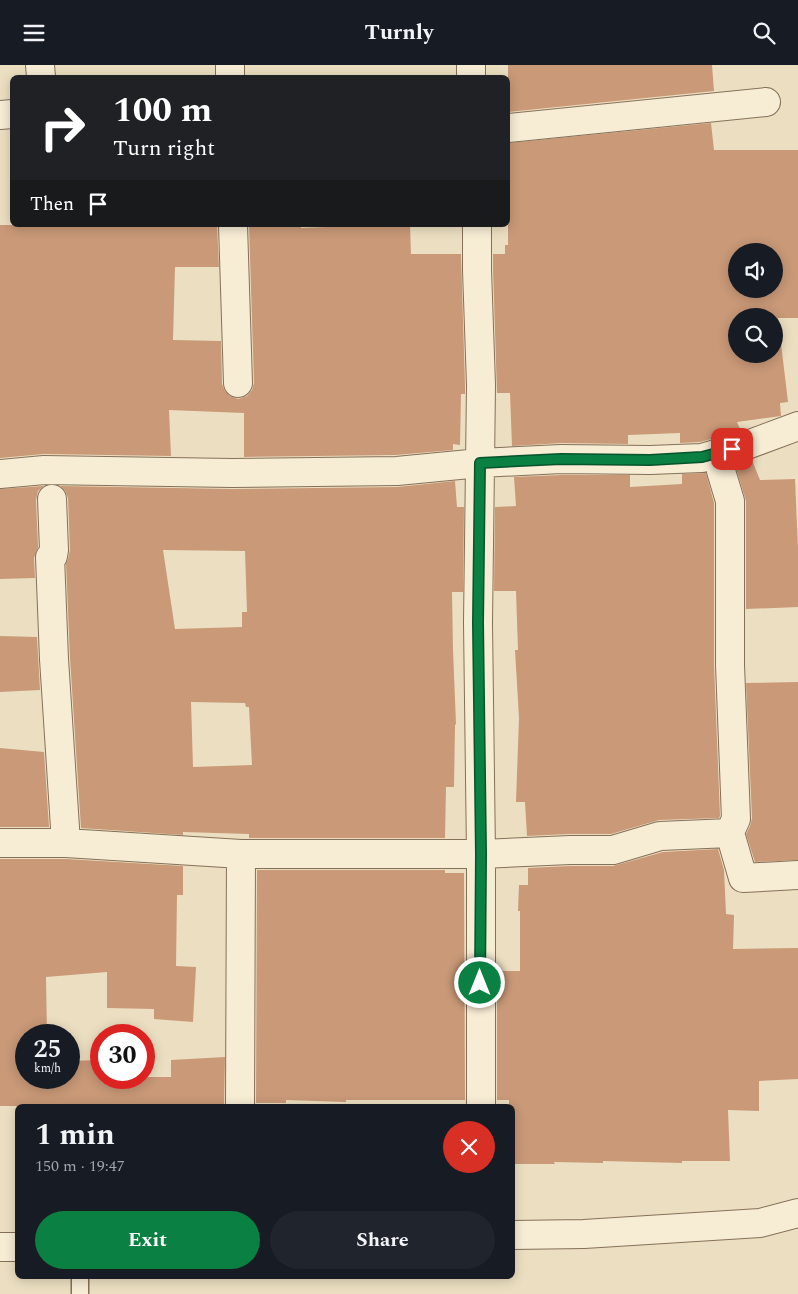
<!DOCTYPE html>
<html lang="en">
<head>
<meta charset="utf-8">
<style>
  body { margin:0; font-family:Spectral,serif; background:#20242c; color:#f1f3f6; height:100vh; display:flex; flex-direction:column; font-size:19px; white-space:nowrap }
  * { box-sizing:border-box; margin:0 }
  p { font-size:16px; color:#9ea1a6 }
  .icon { flex:none; width:28px; height:28px; fill:none; stroke:currentColor; stroke-width:2; stroke-linecap:round; stroke-linejoin:round }
  .map { position:relative; flex:1; overflow:hidden }
  .details { position:absolute; left:15px; top:1039px; width:500px; height:175px; display:flex; flex-direction:column; background:#171b24; border-radius:8px; box-shadow:0 2px 12px #0003 }
  .details>* { flex:none }
  .top-card { position:absolute; left:10px; top:10px; width:500px; height:152px; border-radius:8px; box-shadow:0 2px 12px #0003; background:#202124; color:#fff; overflow:hidden }
  .tools { position:absolute; left:728px; top:178px; display:grid; gap:10px }
  .tools a { display:grid; place-items:center; width:55px; height:55px; border-radius:50%; background:#171b24; box-shadow:0 2px 12px #0003; font-size:25px }
  .speed { position:absolute; left:15px; top:959px; display:flex; gap:10px; font-size:25px; font-weight:700; text-align:center }
  .speed>* { display:grid; place-content:center; width:65px; height:65px; border-radius:50%; background:#171b24; box-shadow:0 2px 12px #0003; line-height:1 }
  .speed small { font-size:12px; font-weight:400 }
  .speed .limit { border:8px solid #d22; background:#fff; color:#111 }
  .pin { position:absolute; display:grid; place-items:center; width:42px; height:42px; color:#fff; margin:-21px; border-radius:10px; box-shadow:0 2px 8px #0006 }
  .me { position:absolute; width:55px; margin:-28px; rotate:0deg; stroke-linejoin:round; filter:drop-shadow(0 0 4px #0008) }
  .turn { display:flex; align-items:center; gap:18px; height:105px; padding:0 20px; font-size:22px }
  .turn .icon { width:65px; height:65px; stroke-width:2.5 }
  .turn b { display:block; font-size:35px; line-height:42px }
  .then { display:flex; align-items:center; height:48px; padding:0 20px; background:#0003; gap:10px; font-size:19px }
  .round { display:grid; place-items:center; flex:none; width:52px; height:52px; border-radius:26px; background:#20242c }
  .headline { display:flex; align-items:center; justify-content:space-between; height:85px; padding:0 20px }
  h1 { font-size:30px; font-weight:700; line-height:38px }
  .action { display:flex; gap:10px; margin-top:auto; padding:10px 20px }
  .action a { flex:1; height:58px; border-radius:30px; background:#0b8043; color:#fff; font-size:20px; font-weight:700; line-height:58px; text-align:center }
  .action a+a { background:#20242c; color:#f1f3f6 }
  header { display:flex; justify-content:space-between; align-items:center; height:65px; padding:0 20px; background:#171b24; font-size:22px; font-weight:700 }
  .map>svg:first-child { display:block }
  .building { fill:#c99978; fill-rule:evenodd }
  .lines { fill:none; stroke-linecap:round; stroke-linejoin:round }
  .lane-casing { stroke:#857059; stroke-width:19 }
  .street-casing { stroke:#857059; stroke-width:30 }
  .lane { stroke:#f7ecd4; stroke-width:16 }
  .street { stroke:#f7ecd4; stroke-width:28 }
  .route-casing { stroke:#07532c; stroke-width:12 }
  .route { stroke:#0b8043; stroke-width:9 }
</style>
</head>
<body>
<header><svg class="icon" aria-label="menu" viewBox="0 0 24 24"><path d="M4 6h16M4 12h16M4 18h16"/></svg>Turnly<svg class="icon" aria-label="search" viewBox="0 0 24 24"><circle cx="10" cy="10" r="6"/><path d="M15 15l6 6"/></svg></header>
<div class="map">
<svg width="798" height="1229" viewBox="0 0 798 1229">
  <rect width="100%" height="100%" fill="#ecdfc1"/>
  <path class="building" d="M508,0h204l2,26 -206,21z
    M711,58l3,27h84v168h-20l10,84 -8,1 1,13 -44,6 4,9 -41,11 -20,1v-10l-52,2v9l-67,-1 -49,3 -2,-53h-13l-4,-123v-16h12v-9h3v-102zM736,186h38v38h-38zM736,251h38v38h-38z
    M0,160h217l2,42h-44l-2,73 48,1 1,43 3,7 5,5 8,3 9,-3 5,-6 2,-7 -5,-158h52v3l77,-3h32l1,29h50l4,131v9h-4l-1,51 -7,-1v6l-57,5 -152,2v-44l-75,-3 2,46 -127,-2 -44,4z
    M752,395l8,20 35,-1 3,70v58l-52,2v-108l-11,-36z
    M706,408l8,30v162l6,151 -1,2 -60,2 -48,14h-42l-42,2 -2,-34h-9l3,-84 -4,-68h3l-2,-59h-22l1,-84 21,-1 -2,-29 47,-2h69v12l52,-3v-10z
    M455,416l2,26h7l-1,85h-11l1,58 3,74 -1,1 -1,62h-8l-1,51h-196v-4l-66,-2v3l-102,-7 -11,-170 -4,-94 2,-5 2,-9 -2,-52 -3,-7 -5,-5 172,3 165,-2zM163,485l82,1 2,61h-5v15l-67,2zM191,637l54,1 1,4h3l3,58 -59,2z
    M44,421l-6,5 -2,9 2,47 -4,11 1,20 -35,1v-90z
    M0,571l37,1 3,53 -40,2z
    M798,617v178l-43,2 -9,-28 4,-8 2,-8 -6,-135z
    M0,683l44,4 5,75h-49z
    M718,784l6,21 2,44 8,1 -1,34 65,-1v131l-39,2v30l-31,-1 2,51h-48v2l-79,-2v2l-49,-1 1,2h-43v-58h-3v-6h-12v-129h23v-60h-2l1,-26h9v-17l42,-2h43l50,-14z
    M0,794h66l117,7v29h-6l-1,71 20,1 -3,55 -39,-3v-10l-47,-1v-36l-61,5 1,58h-21v42h43v-16l32,-1v17h70v-17l54,-3 -1,49h-224z
    M257,805h188v3h19l1,227h-119v2l-60,-2v3h-30z"/>
  <g class="lines">
    <g class="lane-casing">
      <path id="lane" d="M80,1229v-18"/>
    </g>
    <g class="street-casing">
      <path id="street" d="M40,0l1,12
        M471,0v12
        M230,12v-12
        M0,50l12,-1
        M508,63l258,-26
        M233,160l5,158
        M477,160v45l4,115 -3,238 3,231v252
        M721,406l9,30v164l6,154 -7,15
        M0,409l44,-4 188,3 165,-2 83,-8 81,-4 89,1 52,-2 45,-13 51,-19
        M52,434l2,51 -1,6 -3,1 4,102 12,184
        M0,778h66l175,11h240l89,-4h43l47,-14 70,-3 13,45 55,-3
        M240,1041l1,-252
        M512,1170l72,-1 176,-11 38,-10
        M0,1182h18"/>
    </g>
    <use href="#lane" class="lane"/>
    <use href="#street" class="street"/>
  </g>
  <g class="lines">
    <g class="route-casing">
      <path id="route" d="M480,918l1,-129 -3,-231 2,-160 81,-4 89,1 52,-3 30,-8"/>
    </g>
    <use href="#route" class="route"/>
  </g>
</svg>
<div class="tools">
<a><svg class="icon" aria-label="sound" viewBox="0 0 24 24"><path d="M4 9h4l5-4v14l-5-4H4zM17 9q2 3 0 6"/></svg></a>
<a><svg class="icon" aria-label="search" viewBox="0 0 24 24"><circle cx="10" cy="10" r="6"/><path d="M15 15l6 6"/></svg></a>
</div>
<div class="speed"><div>25<small>km/h</small></div><div class="limit">30</div></div>
<div class="pin" style="left:732px;top:384px;background:#d93025"><svg class="icon" aria-label="arrive" viewBox="0 0 24 24"><path d="M6 21V4h12l-3 4 3 4H6"/></svg></div>
<svg class="me" style="left:480px;top:918px" viewBox="-20 -20 40 40"><circle r="17" fill="#0b8043" stroke="#fff" stroke-width="3"/><path d="M0-11L8 9 0 5-8 9z" fill="#fff"/></svg>
<div class="top-card">
<div class="turn"><svg class="icon" aria-label="right" viewBox="0 0 24 24"><path d="M7 20v-9h11M14 6l5 5-5 5"/></svg><div><b>100 m</b>Turn right</div></div>
<div class="then">Then<svg class="icon" aria-label="arrive" viewBox="0 0 24 24"><path d="M6 21V4h12l-3 4 3 4H6"/></svg></div>
</div>
<section class="details">
<div class="headline"><div><h1>1 min</h1><p>150 m · 19:47</p></div><a class="round" style="background:#d93025;color:#fff"><svg class="icon" aria-label="close" viewBox="0 0 24 24"><path d="M6 6l12 12M18 6L6 18"/></svg></a></div>
<div class="action"><a>Exit</a><a>Share</a></div>
</section>
</div>
</body>
</html>
